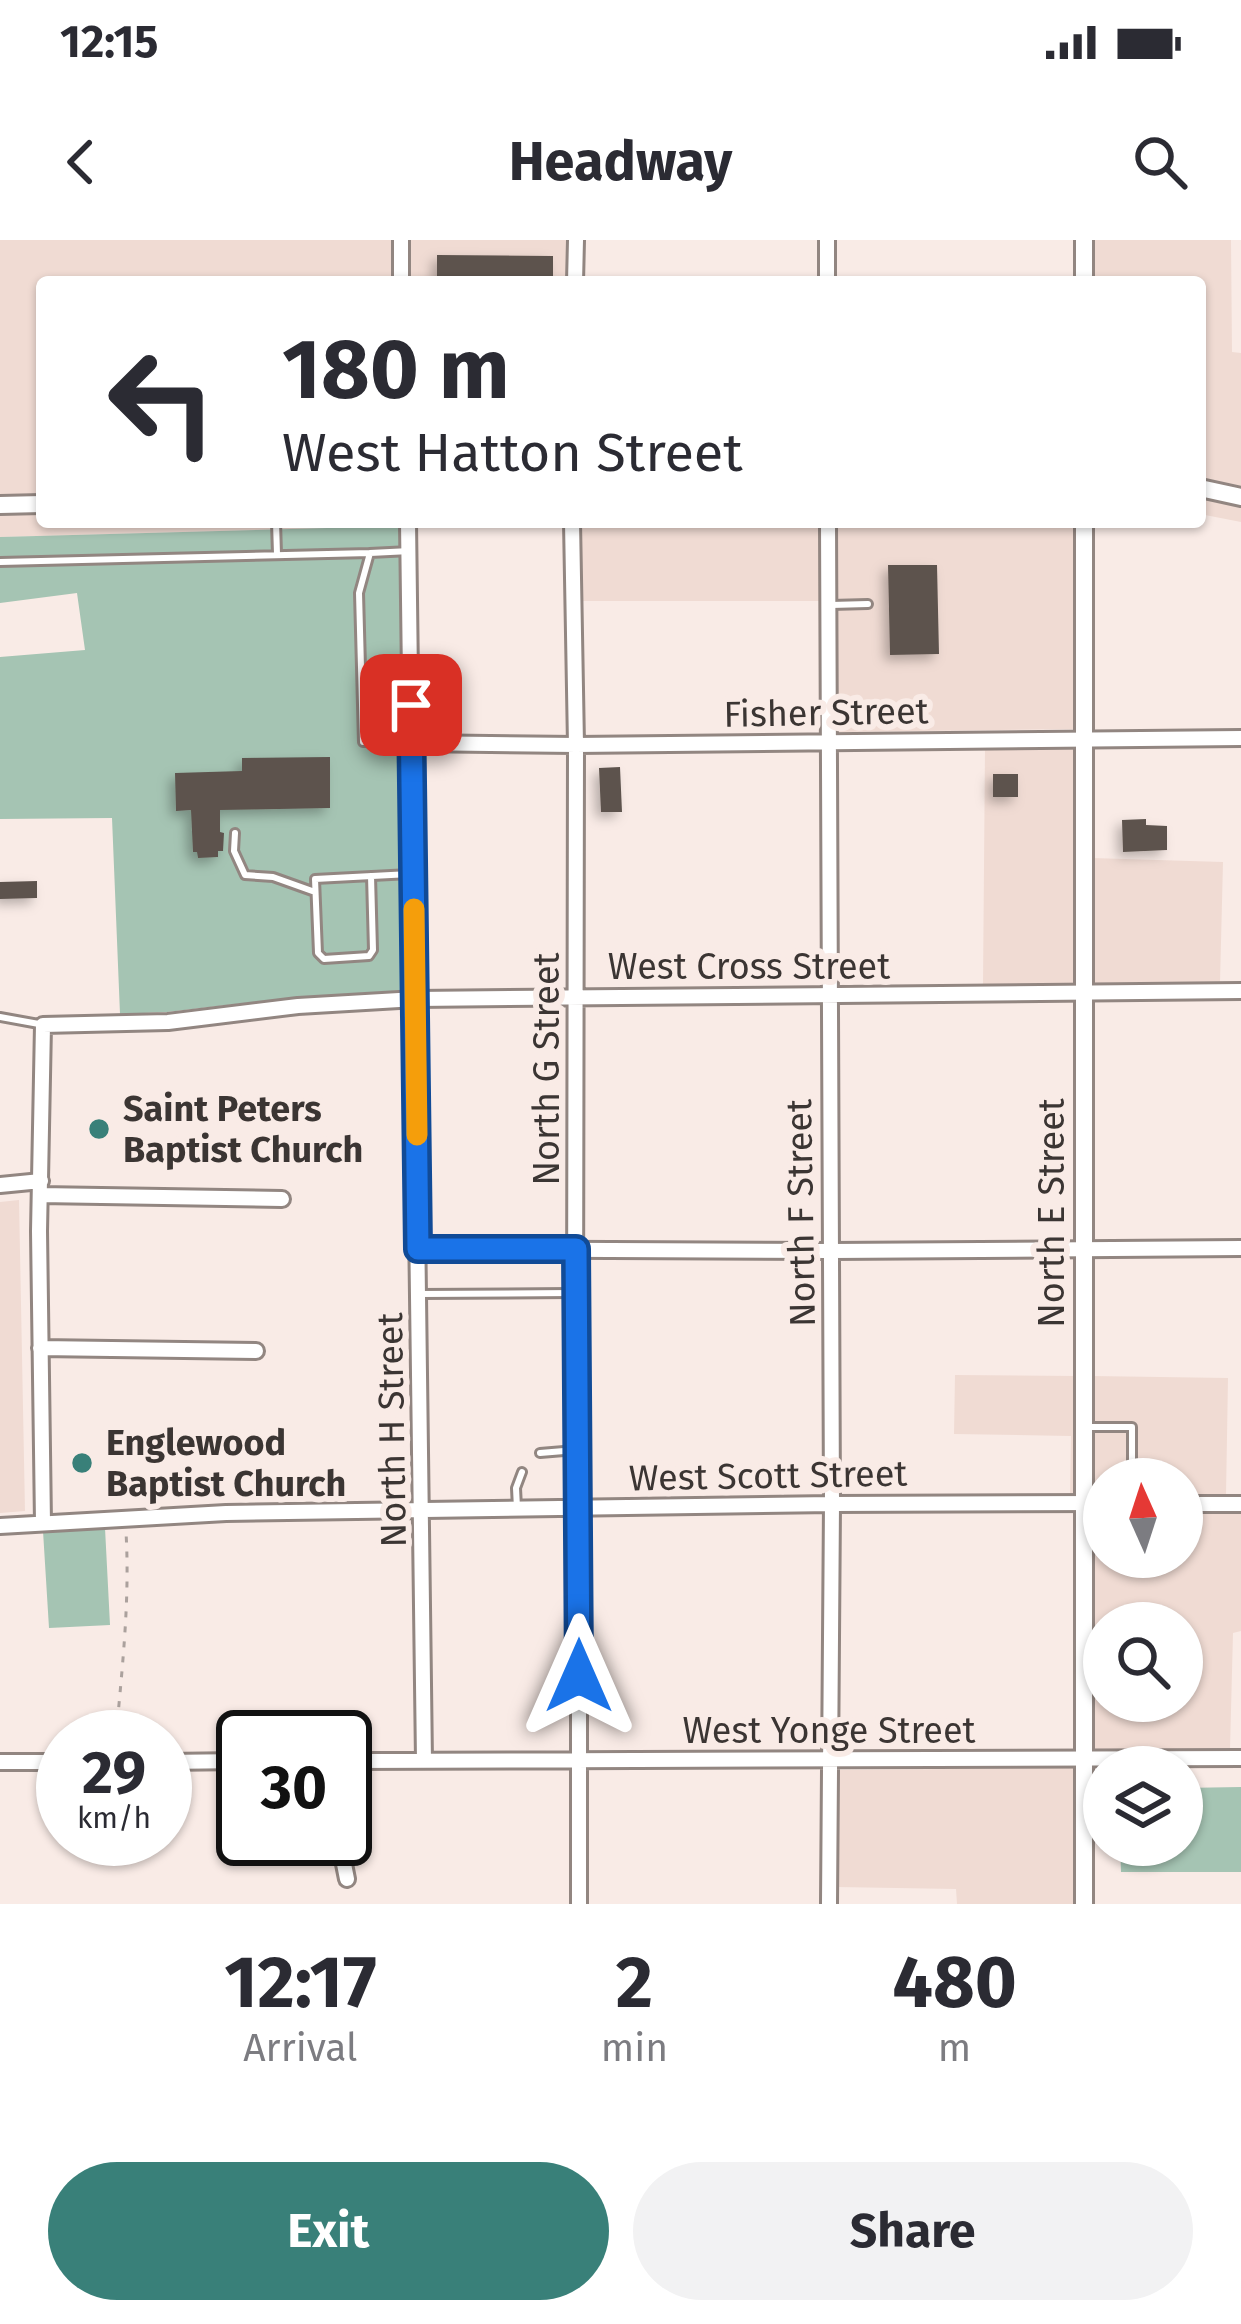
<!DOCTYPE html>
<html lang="en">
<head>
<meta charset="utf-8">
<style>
  body { margin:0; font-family:"Fira Sans",sans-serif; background:#f2f2f3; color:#2b2b33; height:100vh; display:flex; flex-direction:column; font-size:45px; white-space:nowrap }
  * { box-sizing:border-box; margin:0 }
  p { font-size:39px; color:#7c7c81 }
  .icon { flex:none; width:66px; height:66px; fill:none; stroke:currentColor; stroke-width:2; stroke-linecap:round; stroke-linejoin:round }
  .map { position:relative; height:1664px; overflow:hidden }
  .sheet { display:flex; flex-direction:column; background:#fff; flex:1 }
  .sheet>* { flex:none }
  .banner { position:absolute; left:36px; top:36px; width:1170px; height:252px; border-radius:12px; box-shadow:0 3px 9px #0004; background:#fff; color:#2b2b33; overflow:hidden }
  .needle { width:78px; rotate:357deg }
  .fabs { position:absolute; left:1083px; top:1218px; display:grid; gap:24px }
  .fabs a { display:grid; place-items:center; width:120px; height:120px; border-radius:50%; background:#fff; box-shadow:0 3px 9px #0004; font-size:60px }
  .speed { position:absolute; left:36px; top:1470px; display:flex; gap:24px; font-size:60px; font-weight:700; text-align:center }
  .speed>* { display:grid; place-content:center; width:156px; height:156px; border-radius:50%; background:#fff; box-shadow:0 3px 9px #0004; line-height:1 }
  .speed small { font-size:30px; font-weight:400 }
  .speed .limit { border:6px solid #111; border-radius:18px; background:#fff; color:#111 }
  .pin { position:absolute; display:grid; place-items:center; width:102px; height:102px; color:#fff; margin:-51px; border-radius:24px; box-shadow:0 6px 18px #0006 }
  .me { position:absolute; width:132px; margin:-66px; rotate:0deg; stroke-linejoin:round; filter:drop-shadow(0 0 9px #0008) }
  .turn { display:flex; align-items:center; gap:42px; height:252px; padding:0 48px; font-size:54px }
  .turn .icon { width:156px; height:156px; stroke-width:2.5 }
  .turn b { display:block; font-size:84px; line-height:102px }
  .eta { display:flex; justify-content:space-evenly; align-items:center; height:204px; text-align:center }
  .eta b { font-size:72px; font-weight:700; line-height:84px }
  .cta { display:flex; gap:24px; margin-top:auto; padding:24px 48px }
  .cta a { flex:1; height:138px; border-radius:72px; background:#398079; color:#fff; font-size:48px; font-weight:700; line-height:138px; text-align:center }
  .cta a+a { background:#f2f2f3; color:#2b2b33 }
  .status { display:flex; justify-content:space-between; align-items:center; height:84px; padding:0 60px; background:#fff; direction:ltr }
  .status svg { height:33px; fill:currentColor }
  header { display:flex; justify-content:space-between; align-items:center; height:156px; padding:0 48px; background:#fff; font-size:54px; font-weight:700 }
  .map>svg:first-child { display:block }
  .built { fill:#f0dbd3; fill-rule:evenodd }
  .green { fill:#a5c4b3 }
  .building { fill:#5d534d; filter:url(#shadow) }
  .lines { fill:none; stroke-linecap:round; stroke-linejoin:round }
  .service-casing { stroke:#928681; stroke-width:12 }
  .minor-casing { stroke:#928681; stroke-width:20 }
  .tertiary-casing { stroke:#928681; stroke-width:22 }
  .path { stroke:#aba19d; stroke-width:3; stroke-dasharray:6 9; stroke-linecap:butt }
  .service { stroke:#fff; stroke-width:6 }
  .minor { stroke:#fff; stroke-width:14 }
  .tertiary { stroke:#fff; stroke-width:16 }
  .route-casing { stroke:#114b97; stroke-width:30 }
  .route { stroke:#1a73e8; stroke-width:21 }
  .slow { stroke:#f59e0b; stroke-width:21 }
  .poi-dot { fill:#398079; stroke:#f9ebe6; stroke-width:4.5 }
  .labels { text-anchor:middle; stroke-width:12; stroke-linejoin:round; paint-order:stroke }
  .street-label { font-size:36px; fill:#3b3533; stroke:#f9ebe6 }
  .poi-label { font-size:36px; font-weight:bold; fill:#3b3533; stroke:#f9ebe6; text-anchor:start }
</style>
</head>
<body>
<div class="status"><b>12:15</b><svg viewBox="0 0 49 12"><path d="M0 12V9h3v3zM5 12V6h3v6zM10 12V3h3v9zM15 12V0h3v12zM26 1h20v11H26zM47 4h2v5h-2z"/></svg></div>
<header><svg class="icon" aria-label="back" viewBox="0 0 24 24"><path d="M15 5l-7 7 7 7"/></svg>Headway<svg class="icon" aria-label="search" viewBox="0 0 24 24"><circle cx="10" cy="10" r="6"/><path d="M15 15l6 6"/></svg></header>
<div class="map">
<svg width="1241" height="1664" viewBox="0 0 1241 1664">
  <defs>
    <filter id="shadow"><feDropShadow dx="-5.5" dy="5.5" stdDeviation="6" flood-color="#0004"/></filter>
  </defs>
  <rect width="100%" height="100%" fill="#f9ebe6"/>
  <path class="built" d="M0,0h393v42h-351v214l-42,1z
    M408,0h160l-1,42h-158z
    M1092,0h139l1,112 9,1v134l-41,-8v-197h-108z
    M1200,258l41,8v16l-41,-8z
    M0,275h42v7h358v4l-400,11z
    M580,282h240v79h-239z
    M836,282h240v207l-240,3z
    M1076,508v235l-93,2 2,-236z
    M1092,618l131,4 -3,120 -128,1z
    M19,960l6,311 -25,2v-311z
    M955,1135l121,1v118h-6l1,-58 -117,-2z
    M1092,1136l136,2 -2,117h-44v-16h-78v15h-12z
    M1092,1272h12v45h78v-44h59v118l-8,2 -3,116 -138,1zM1104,1383h78v78h-78z
    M1076,1528v136h-119l-1,-15 -119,-2 2,-117z"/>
  <path class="green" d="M400,286l8,464 -111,7 -130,15 -47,2 -8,-196 -112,1v-162l85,-7 -8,-57 -77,10v-66z
    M105,1288l5,97 -61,3 -6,-97z
    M1241,1547v85h-120l-1,-27h62v-57z"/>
  <path class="building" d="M437,15l116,1v26h-116z
    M888,325h49l2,89 -49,1z
    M330,517v51l-110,2v22l4,1 -1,18h-5v6l-20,1 -1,-6h-4l-2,-42 -15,1 -1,-38 67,-2v-13z
    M620,527l2,45h-21l-2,-44z
    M993,534h25v23h-25z
    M1146,579v6l21,1v24l-44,2 -1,-32z
    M37,641v17l-37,1v-17z"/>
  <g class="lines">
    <g class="service-casing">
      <path id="service" d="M276,282l1,32
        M0,322l370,-9
        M831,365l37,-1
        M408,503l-45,-1 -4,-149 11,-40 40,-2
        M235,593l-1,18 11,24 28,2 42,15
        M371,636l2,74 -4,6 -45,3 -6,-6 -3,-74 95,-5
        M0,777l39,7
        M419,1054l152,-1
        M1088,1187h44v52
        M540,1213l36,-3
        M517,1268l-1,-20 6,-16"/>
    </g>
    <g class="minor-casing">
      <path id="minor" d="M401,0v42
        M827,0v42
        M575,42l1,-42
        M408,282l16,1239
        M572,282l4,223 -1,602 4,160v397
        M828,282l4,982 -3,400
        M412,503l164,2 665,-7
        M0,945l41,-4
        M40,955l242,4
        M418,1009l414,2 409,-3
        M40,1108l216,3
        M1182,1264h59
        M43,1283l-4,-292 4,-206 125,-3 130,-16 118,-7 825,-8
        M0,1286l226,-13 606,-9 272,-1
        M345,1521l896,-3
        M0,1522h63
        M165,1522l78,-1
        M339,1599l8,40"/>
    </g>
    <g class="tertiary-casing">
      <path id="tertiary" d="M1084,0v42
        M1200,248l41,9
        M0,265l42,-1
        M1084,282v1382"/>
    </g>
    <path class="path" d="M116,1497c6,-68 14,-136 10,-205"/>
    <use href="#service" class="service"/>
    <use href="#minor" class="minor"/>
    <use href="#tertiary" class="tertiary"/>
  </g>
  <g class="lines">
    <g class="route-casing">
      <path id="route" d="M411,465l7,544h158l3,427"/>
    </g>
    <use href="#route" class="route"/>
    <path class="slow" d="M414,669l3,226"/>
  </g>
  <g class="poi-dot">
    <circle cx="99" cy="889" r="12"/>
    <circle cx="82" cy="1223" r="12"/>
  </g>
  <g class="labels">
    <g class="street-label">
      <text transform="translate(826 472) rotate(-1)" y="13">Fisher Street</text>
      <text x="749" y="739">West Cross Street</text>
      <text transform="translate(546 829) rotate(-90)" y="13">North G Street</text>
      <text transform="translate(800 973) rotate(-91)" y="13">North F Street</text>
      <text transform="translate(1051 973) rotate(-90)" y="13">North E Street</text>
      <text transform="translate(391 1190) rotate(-91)" y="13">North H Street</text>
      <text transform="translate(768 1235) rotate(-1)" y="13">West Scott Street</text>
      <text x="829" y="1503">West Yonge Street</text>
    </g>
    <g class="poi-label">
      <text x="123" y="881">Saint Peters<tspan x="123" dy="41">Baptist Church</tspan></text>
      <text x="106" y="1215">Englewood<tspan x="106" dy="41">Baptist Church</tspan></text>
    </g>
  </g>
</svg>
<div class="fabs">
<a><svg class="needle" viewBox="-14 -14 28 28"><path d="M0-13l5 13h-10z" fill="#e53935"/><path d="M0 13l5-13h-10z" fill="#7c7c81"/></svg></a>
<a><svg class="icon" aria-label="search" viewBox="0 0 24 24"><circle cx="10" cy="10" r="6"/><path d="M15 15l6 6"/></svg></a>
<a><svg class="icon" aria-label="layers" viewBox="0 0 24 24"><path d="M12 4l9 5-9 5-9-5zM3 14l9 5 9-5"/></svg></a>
</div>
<div class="speed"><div>29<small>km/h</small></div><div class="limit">30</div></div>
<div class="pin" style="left:411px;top:465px;background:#d93025"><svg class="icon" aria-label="arrive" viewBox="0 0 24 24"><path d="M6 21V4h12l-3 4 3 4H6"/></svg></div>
<svg class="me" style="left:579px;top:1436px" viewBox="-20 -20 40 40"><path d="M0-17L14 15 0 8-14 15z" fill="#1a73e8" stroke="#fff" stroke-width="4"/></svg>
<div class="banner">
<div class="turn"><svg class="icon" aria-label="left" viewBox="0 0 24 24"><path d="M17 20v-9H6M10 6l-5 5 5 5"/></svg><div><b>180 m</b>West Hatton Street</div></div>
</div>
</div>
<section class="sheet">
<div class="eta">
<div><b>12:17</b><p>Arrival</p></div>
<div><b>2</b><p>min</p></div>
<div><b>480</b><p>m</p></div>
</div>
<div class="cta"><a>Exit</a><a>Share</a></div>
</section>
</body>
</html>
